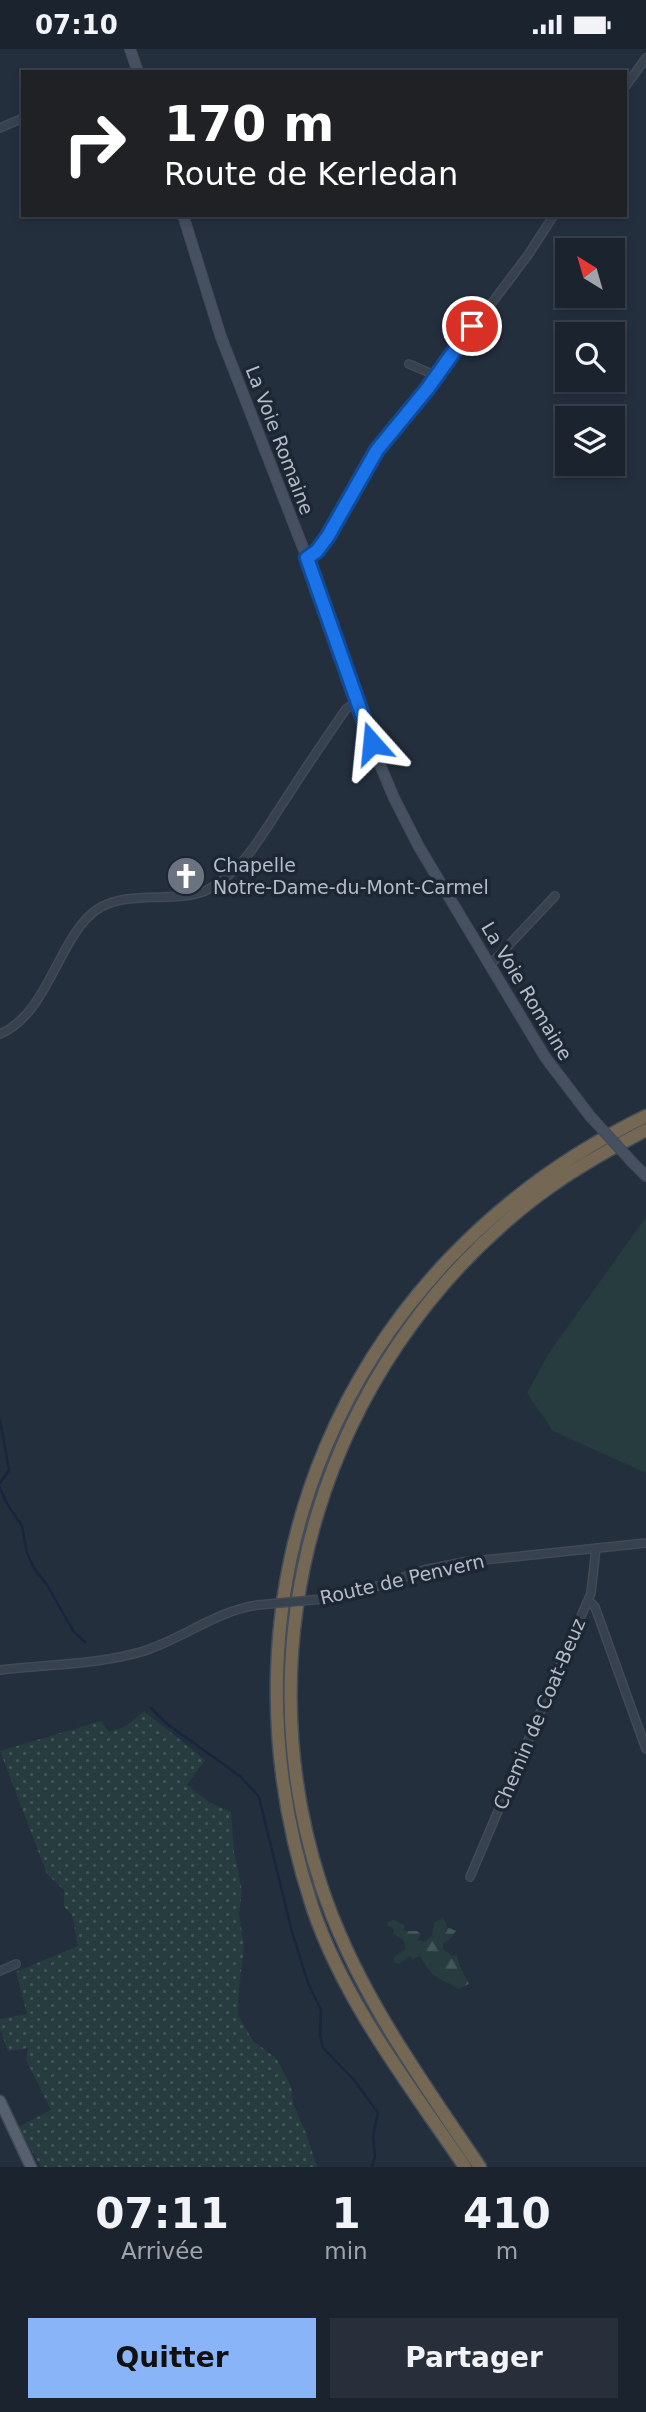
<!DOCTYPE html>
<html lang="fr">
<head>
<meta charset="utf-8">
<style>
  body { margin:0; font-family:"DejaVu Sans",sans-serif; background:#282f3a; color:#f1f3f6; height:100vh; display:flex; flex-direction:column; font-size:26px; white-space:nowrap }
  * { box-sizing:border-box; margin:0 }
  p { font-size:23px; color:#a0a4aa }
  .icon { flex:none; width:38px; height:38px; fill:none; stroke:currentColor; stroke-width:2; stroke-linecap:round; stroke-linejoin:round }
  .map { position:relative; height:2118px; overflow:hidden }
  .sheet { display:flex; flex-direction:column; background:#1b232e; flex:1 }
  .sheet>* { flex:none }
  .banner { position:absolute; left:21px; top:21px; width:606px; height:147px; border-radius:0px; box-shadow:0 4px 10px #0003,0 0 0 2px #39404a; background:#202124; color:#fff; overflow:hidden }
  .needle { width:46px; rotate:323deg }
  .controls { position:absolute; left:555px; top:189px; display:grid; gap:14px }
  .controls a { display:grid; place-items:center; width:70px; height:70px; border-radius:0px; background:#1b232e; box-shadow:0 4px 10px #0003,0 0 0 2px #39404a; font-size:35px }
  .pin { position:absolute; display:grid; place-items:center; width:60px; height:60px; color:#fff; margin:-30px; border:4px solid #fff; border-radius:50%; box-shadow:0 2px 7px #0007 }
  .me { position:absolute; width:77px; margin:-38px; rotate:342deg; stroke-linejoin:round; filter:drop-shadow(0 0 5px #0008) }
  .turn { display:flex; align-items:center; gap:24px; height:147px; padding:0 28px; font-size:32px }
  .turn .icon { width:91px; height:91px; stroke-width:2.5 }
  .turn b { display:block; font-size:49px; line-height:60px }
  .eta { display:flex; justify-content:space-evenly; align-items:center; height:119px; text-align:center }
  .eta b { font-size:42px; font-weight:700; line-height:49px }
  .cta { display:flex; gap:14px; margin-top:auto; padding:14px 28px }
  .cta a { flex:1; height:80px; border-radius:0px; background:#8ab4f8; color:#111; font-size:28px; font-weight:700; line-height:80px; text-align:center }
  .cta a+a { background:#282f3a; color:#f1f3f6 }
  .status { display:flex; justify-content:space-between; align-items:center; height:49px; padding:0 35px; background:#1b232e; direction:ltr }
  .status svg { height:19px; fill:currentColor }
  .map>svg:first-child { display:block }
  .grass { fill:url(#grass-dots) }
  .forest { fill:url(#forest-firs) }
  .pitch { fill:#263c3f }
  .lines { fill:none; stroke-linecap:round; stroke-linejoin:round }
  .stream { stroke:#17263c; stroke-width:2.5 }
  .street-casing { stroke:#414a57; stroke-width:10 }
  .secondary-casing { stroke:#414a57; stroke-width:12 }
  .primary-casing { stroke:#414a57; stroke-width:13 }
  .highway-casing { stroke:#434c59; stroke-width:15 }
  .street { stroke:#38414e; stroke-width:7 }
  .secondary { stroke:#465061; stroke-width:10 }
  .primary { stroke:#56606e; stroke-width:10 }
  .highway { stroke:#746855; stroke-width:12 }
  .street-bridge-casing { stroke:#414a57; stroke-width:10; stroke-linecap:butt }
  .secondary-bridge-casing { stroke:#414a57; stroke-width:12; stroke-linecap:butt }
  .street-bridge { stroke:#38414e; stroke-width:7 }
  .secondary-bridge { stroke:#465061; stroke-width:10 }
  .route-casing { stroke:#114b97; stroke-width:18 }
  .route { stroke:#1a73e8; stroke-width:12 }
  .labels { text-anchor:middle; stroke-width:7; stroke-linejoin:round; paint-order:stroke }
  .street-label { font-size:19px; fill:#b4bcc9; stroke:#1d2633 }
  .poi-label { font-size:19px; fill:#b4bcc9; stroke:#1d2633; text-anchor:start }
</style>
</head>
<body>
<div class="status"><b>07:10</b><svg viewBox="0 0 49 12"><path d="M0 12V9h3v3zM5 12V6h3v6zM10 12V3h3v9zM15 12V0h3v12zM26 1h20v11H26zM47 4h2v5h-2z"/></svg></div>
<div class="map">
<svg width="646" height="2118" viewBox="0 0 646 2118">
  <defs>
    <pattern id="grass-dots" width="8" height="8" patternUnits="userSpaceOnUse" patternTransform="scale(1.75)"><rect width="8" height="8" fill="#263c3f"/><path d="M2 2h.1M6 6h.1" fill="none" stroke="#435659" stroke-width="1.8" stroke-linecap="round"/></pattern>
    <pattern id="forest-firs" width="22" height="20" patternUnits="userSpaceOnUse" patternTransform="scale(1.75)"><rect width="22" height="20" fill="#263c3f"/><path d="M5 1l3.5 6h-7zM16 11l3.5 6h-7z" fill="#435659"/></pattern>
  </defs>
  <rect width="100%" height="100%" fill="#242f3e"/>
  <path class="grass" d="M144,1662l61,49 -18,25 22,17 22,10 3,40 8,39 -3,23 5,34 -5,40 -1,27 15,26 23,17 15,28 2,18 13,29 11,34h-276l-23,-40 33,-17 -25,-50 2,-12 -20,3 -8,-22v-10l27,-5 -11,-42 62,-26 -6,-31 -8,-8v-17l-17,-16 -47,-123 101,-30 8,11 17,-6z"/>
  <path class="forest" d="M442,1869l4,4 1,5 9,4 -8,10 -5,2v6l9,7 5,-1c1,10 7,19 12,29l-11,5c-6,-6 -13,-6 -20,-11 -9,-6 -13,-14 -18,-22l-7,3 -4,-3 -10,8 -5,-2v-5l12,-8 -3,-10 -10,-5 1,-5 -7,-4 1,-3 6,-2 11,6 -2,5h15l3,3 -4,6 8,2 7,-6 2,-13z"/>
  <path class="pitch" d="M646,1168v256l-93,-42 -26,-38 22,-40z"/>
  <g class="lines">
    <path class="stream" d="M0,1371l9,50 -9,13
      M0,1439l7,16 15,22 5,27 7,15 13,17 27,47 11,10
      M151,1659l16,16 73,52 19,21 33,135 16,51 13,27 -1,25 3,13 31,32 24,33 -5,23 2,20 -3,11"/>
    <g class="street-casing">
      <path id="street" d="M625,38l21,-29
        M0,79l23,-10
        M409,315l28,12
        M307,509l10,-7 11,-15 37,-68 12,-18 60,-74 91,-121 26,-40
        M490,916l65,-69
        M0,985c44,-18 57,-86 88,-117 31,-33 88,-10 121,-28 36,-19 56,-60 78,-92 19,-30 39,-59 59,-88l11,-8
        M323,1550l40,-8 61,-21 40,-8 182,-19
        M588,1551l7,7 51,142
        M0,1621c48,-6 98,-5 144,-19 40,-13 72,-40 114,-46
        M470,1828l121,-284 5,-45
        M0,1922l16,-7"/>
    </g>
    <g class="secondary-casing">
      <path id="secondary" d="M130,0l8,23
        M183,166l38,122 86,221 64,185 23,55 25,49 126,210 45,59
        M632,1113l14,14"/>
    </g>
    <g class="primary-casing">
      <path id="primary" d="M0,2052l31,66"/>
    </g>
    <g class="highway-casing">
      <path id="highway" d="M465,2118c-55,-81 -120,-164 -152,-258 -107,-321 29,-645 333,-793
        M480,2118c-61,-90 -125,-178 -159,-282 -81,-247 4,-519 205,-680 37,-30 78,-53 120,-75"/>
    </g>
    <use href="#street" class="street"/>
    <use href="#secondary" class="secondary"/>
    <use href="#primary" class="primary"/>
    <use href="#highway" class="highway"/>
    <g class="street-bridge-casing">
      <path id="street-bridge" d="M258,1556l65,-6"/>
    </g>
    <g class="secondary-bridge-casing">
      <path id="secondary-bridge" d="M590,1067l42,46"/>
    </g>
    <use href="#street-bridge" class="street-bridge"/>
    <use href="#secondary-bridge" class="secondary-bridge"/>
  </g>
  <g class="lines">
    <g class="route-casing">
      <path id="route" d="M372,694l-65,-185 10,-7 11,-15 49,-86 51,-62 44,-62"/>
    </g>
    <use href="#route" class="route"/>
  </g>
  <defs>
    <g id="church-disc" transform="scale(2.0125)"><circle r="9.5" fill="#6b7280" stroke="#1d2633"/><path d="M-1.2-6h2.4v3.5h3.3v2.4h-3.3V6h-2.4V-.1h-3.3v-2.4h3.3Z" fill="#fff"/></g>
  </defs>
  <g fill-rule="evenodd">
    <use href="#church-disc" x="186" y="827"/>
  </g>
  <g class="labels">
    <g class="street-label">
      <text transform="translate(280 391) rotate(69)" y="7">La Voie Romaine</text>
      <text transform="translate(527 942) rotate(59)" y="7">La Voie Romaine</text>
      <text transform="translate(402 1530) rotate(-13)" y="7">Route de Penvern</text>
      <text transform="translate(539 1665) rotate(-67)" y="7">Chemin de Coat-Beuz</text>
    </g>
    <g class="poi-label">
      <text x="213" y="823">Chapelle<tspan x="213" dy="22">Notre-Dame-du-Mont-Carmel</tspan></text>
    </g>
  </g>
</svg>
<div class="controls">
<a><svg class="needle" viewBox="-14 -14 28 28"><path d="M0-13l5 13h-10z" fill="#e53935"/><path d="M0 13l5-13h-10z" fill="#a0a4aa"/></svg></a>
<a><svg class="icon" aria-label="search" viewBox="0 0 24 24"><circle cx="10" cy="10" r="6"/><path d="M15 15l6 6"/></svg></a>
<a><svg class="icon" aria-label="layers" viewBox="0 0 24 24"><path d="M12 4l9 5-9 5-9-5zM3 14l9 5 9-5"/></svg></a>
</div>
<div class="pin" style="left:472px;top:277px;background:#d93025"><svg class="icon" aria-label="arrive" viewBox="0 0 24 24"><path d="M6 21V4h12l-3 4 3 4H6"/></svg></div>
<svg class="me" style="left:372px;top:694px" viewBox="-20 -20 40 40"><path d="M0-17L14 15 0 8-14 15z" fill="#1a73e8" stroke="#fff" stroke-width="4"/></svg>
<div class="banner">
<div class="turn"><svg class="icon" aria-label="right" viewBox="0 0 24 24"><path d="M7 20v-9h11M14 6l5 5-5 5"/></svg><div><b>170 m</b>Route de Kerledan</div></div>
</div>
</div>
<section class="sheet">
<div class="eta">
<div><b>07:11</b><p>Arrivée</p></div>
<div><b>1</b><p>min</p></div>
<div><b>410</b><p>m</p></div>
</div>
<div class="cta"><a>Quitter</a><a>Partager</a></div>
</section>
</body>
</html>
